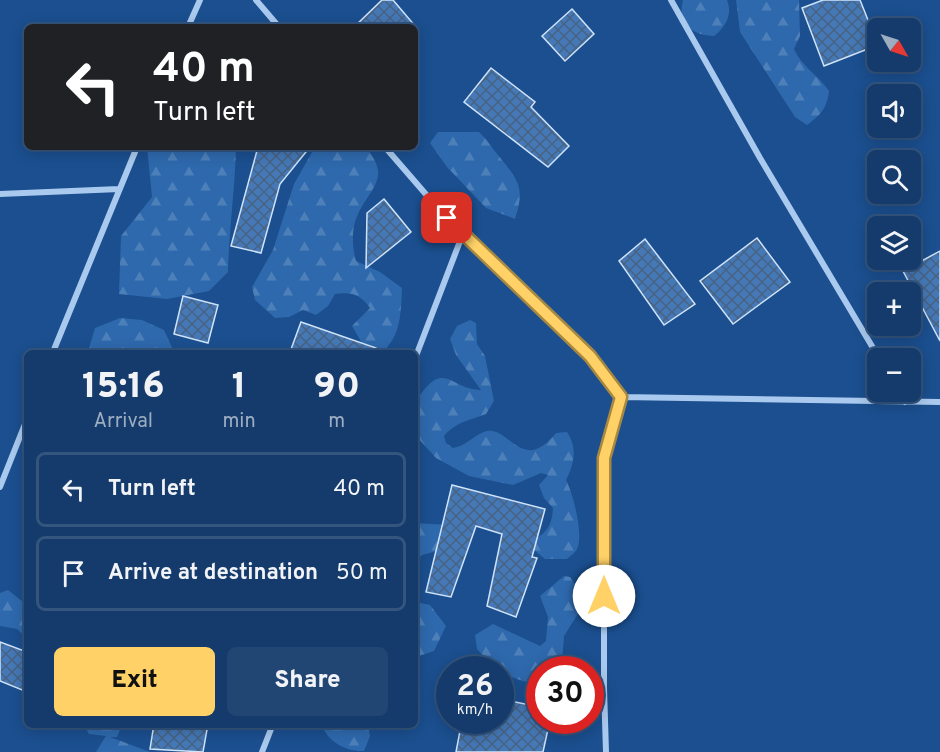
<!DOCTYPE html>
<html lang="en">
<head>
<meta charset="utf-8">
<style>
  body { margin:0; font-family:Overpass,sans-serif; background:#214673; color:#f1f3f6; height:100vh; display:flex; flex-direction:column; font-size:22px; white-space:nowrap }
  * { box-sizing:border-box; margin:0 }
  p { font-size:20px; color:#9dadc1 }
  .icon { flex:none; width:33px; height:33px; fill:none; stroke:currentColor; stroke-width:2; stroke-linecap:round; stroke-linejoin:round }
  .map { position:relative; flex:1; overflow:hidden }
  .sheet { position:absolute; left:24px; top:350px; width:394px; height:378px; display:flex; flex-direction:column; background:#143b6b; border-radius:9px; box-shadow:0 3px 15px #0003,0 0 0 2px #33557e }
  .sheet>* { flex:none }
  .hud { position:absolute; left:24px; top:24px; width:394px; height:126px; border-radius:9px; box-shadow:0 3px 15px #0003,0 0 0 2px #33557e; background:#202124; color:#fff; overflow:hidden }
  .needle { width:39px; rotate:129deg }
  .buttons { position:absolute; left:867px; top:18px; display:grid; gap:12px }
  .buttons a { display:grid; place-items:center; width:54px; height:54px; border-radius:9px; background:#143b6b; box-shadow:0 3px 15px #0003,0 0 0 2px #33557e; font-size:30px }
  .speed { position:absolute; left:436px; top:656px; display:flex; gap:12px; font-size:30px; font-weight:700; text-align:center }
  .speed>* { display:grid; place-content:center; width:78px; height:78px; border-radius:50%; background:#143b6b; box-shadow:0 3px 15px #0003,0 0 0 2px #33557e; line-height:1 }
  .speed small { font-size:15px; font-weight:400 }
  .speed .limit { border:9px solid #d22; background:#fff; color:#111 }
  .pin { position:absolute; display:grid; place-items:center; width:51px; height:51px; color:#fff; margin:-26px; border-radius:12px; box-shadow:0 3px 9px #0006 }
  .me { position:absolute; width:66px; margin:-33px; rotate:0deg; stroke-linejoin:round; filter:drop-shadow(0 0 4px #0008) }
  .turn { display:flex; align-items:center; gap:21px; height:126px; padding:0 30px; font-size:27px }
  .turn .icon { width:78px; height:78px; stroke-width:2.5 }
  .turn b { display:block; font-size:42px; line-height:51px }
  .eta { display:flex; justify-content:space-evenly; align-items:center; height:102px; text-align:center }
  .eta b { font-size:36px; font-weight:800; line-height:42px }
  .action { display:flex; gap:12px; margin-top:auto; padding:12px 30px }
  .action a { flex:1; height:69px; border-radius:9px; background:#ffd166; color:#111; font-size:24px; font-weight:800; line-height:69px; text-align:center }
  .action a+a { background:#214673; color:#f1f3f6 }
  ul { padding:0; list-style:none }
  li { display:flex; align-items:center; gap:18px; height:75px; margin:0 12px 9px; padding:0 18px; border:3px solid #33557e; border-radius:9px }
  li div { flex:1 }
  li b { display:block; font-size:22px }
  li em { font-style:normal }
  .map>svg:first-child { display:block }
  .forest { fill:url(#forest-firs) }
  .building { fill:url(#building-cross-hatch); stroke:#cfe3fa; stroke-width:1.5 }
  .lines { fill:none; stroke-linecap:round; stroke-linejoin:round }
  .street { stroke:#a9c9ee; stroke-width:6 }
  .route-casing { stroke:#a68842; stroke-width:15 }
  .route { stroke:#ffd166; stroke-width:10 }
</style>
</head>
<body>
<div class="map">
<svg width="940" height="752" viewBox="0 0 940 752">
  <defs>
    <pattern id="forest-firs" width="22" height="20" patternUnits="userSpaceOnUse" patternTransform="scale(1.5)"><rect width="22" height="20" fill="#2e69ad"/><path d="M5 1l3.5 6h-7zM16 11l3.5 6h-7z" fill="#4d80b9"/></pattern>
    <pattern id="building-cross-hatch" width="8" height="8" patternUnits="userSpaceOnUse" patternTransform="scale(1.5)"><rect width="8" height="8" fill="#4478b7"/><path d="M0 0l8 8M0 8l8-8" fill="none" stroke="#486282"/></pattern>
  </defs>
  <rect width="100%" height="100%" fill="#1b4f8f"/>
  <path class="forest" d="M683,0h44c6,15 -2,27 -13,36 -23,-1 -37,-13 -31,-36z
    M736,0h63l1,36 -6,13c7,17 24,26 35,42 -2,17 -8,24 -22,34l-12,-8 -55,-85z
    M438,132h41c8,7 12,15 19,23 19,24 28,31 17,64l-29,-11 -39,-41 -17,-24z
    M147,147h89c-1,42 -7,83 -8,125l-19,19 -42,8 -48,-5 2,-58 31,-39z
    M315,147h50c27,30 6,40 -7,67 -7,14 -6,32 -2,47l24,11 22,16c-1,24 -1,49 -20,64l-16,-2 -14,-24 18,-18c-10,-14 -18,-16 -35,-14l-7,12 -12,9 -13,-5 -14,7 -14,1 -20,-18 -3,-13 21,-37 21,-66z
    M120,318l22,2 22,10 10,22h-86l7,-24z
    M470,320l6,3 1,21 8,12 9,45 -8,13c-17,7 -29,7 -42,22l2,7 7,5c14,-2 21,-14 34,-17 22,-5 35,44 69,2l11,-1c11,16 7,32 -1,48 7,13 18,56 11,69 -2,4 -7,7 -10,10h-22l-11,-9 -3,-8c15,-9 21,-15 22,-34l-9,-10 -5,-13 9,-10 -7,-2 -28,12 -44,-9 -33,-18 -20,-22v-35c29,-44 33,-11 65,-11l-25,-35 -6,-16 7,-13z
    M416,523l32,2v23l-26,7 -6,6z
    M564,576l6,1 8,12 1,23 -15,24 -2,26 -5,7h-17v13c-15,2 -26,-4 -39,-10v-3h-6l-18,-20 -2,-14 18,-11 47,22 6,-5 2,-24 -8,-21z
    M8,590l19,15v33l-10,-9 -17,-3v-33z
    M416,602l14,3 16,21 -12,25 -18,6z
    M84,725h38l-5,12h-7l40,15h-54l10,-16 -17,-2z
    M322,725h46l2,11 -6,15c-18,1 -37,-10 -42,-26z"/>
  <path class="building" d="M382,0h11l23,27h-62z
    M823,0h37l18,45 -54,21 -22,-58z
    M572,9l22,25 -29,27 -23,-25z
    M491,68l44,34 -4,5 38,39 -21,21 -84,-65z
    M258,147h52l-30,37 -19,69 -30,-7z
    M384,199l27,33 -45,36 1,-55z
    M757,238l33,44 -57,42 -33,-43z
    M645,239l50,65 -31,21 -45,-64z
    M940,251v90l-37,-70z
    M183,296l35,9 -10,38 -34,-9z
    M301,322l75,26v4h-86z
    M452,485l93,24 -13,48 5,1 -21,59 -29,-11 15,-72 -26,-8 -25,71 -25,-5z
    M0,642l27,10v40l-27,-11z
    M501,699l39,8v13h10l-7,32h-87l6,-32h39z
    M154,724h54l-5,28 -53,-3z"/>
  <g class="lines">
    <path class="street" d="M256,0l23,27
      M671,0l89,158 119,200
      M188,27l12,-27
      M385,147l77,89 128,120 31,41 319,5
      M0,194l119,-5
      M53,352l84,-205
      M416,356l46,-120
      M899,392l6,10
      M0,487l27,-68
      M262,752l11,-28
      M606,752l-2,-64v-230l17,-61"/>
  </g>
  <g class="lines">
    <g class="route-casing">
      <path id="route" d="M447,218l143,138 31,41 -17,61v138"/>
    </g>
    <use href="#route" class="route"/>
  </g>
</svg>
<div class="buttons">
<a><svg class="needle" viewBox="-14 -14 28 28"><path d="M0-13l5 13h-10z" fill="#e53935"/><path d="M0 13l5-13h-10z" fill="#9dadc1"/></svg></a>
<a><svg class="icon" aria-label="sound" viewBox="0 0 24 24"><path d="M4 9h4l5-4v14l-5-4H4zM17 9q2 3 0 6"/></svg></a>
<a><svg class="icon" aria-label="search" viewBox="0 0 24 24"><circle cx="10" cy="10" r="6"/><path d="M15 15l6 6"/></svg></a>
<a><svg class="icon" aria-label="layers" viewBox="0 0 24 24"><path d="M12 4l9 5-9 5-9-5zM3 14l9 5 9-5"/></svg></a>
<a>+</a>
<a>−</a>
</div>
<div class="speed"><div>26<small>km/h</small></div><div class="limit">30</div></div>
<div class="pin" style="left:447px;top:218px;background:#d93025"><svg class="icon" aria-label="arrive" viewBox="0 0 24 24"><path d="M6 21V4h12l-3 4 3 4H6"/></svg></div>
<svg class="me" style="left:604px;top:596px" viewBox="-20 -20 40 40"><circle r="19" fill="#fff"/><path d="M0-13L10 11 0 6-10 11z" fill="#ffd166"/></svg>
<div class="hud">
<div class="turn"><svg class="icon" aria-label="left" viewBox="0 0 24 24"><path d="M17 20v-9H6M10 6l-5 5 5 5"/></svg><div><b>40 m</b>Turn left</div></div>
</div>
<section class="sheet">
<div class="eta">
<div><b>15:16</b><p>Arrival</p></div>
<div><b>1</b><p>min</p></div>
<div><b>90</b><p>m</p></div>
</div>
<ul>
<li><svg class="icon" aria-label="left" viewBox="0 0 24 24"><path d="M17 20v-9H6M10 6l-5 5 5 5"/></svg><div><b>Turn left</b></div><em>40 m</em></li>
<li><svg class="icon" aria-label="arrive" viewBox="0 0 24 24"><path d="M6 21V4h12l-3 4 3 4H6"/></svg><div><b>Arrive at destination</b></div><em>50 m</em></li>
</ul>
<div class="action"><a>Exit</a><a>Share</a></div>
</section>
</div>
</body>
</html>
